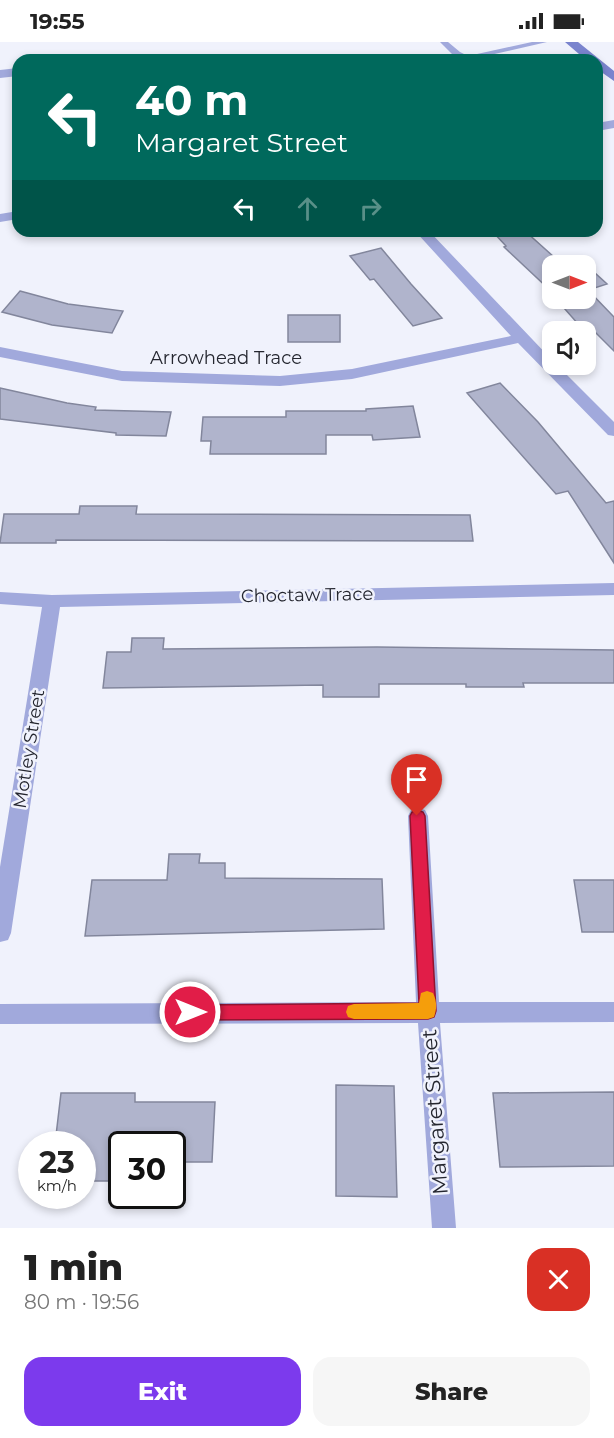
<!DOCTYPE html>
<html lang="en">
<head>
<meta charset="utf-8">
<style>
  body { margin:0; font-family:Montserrat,sans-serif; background:#f6f6f6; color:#222; height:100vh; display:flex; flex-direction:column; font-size:22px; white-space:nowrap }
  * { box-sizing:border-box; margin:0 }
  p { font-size:20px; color:#767676 }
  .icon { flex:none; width:33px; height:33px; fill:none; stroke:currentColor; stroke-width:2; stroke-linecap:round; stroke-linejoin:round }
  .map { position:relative; height:1186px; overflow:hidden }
  .side { display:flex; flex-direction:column; background:#fff; flex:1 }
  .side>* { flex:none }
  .banner { position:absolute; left:12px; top:12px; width:591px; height:183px; border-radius:18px; box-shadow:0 3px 9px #0003; background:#00695c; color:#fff; overflow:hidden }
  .needle { width:39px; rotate:90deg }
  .buttons { position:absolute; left:542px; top:213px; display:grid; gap:12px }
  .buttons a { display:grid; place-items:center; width:54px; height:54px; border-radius:12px; background:#fff; box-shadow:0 3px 9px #0003; font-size:30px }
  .speed { position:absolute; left:18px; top:1089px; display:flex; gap:12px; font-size:30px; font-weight:700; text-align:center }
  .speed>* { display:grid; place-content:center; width:78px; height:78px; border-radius:50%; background:#fff; box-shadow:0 3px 9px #0003; line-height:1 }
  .speed small { font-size:15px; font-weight:400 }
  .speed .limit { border:3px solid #111; border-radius:9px; background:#fff; color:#111 }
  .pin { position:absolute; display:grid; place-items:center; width:51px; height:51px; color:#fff; margin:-62px -26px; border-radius:50% 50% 50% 0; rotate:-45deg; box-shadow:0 0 6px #0007 }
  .pin .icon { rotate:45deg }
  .me { position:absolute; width:66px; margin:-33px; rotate:90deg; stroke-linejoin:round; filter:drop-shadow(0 0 4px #0008) }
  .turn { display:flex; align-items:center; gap:21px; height:126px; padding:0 24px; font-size:27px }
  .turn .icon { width:78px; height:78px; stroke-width:2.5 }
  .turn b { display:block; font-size:42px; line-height:51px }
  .lanes { display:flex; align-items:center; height:57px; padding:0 24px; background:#0003; justify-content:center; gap:30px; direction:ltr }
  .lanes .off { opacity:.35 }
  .round { display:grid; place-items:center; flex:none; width:63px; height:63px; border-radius:18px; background:#f6f6f6 }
  .summary { display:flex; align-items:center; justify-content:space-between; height:102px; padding:0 24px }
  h1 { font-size:36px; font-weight:800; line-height:45px }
  .action { display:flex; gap:12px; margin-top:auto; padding:12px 24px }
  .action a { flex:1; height:69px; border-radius:18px; background:#7c3aed; color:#fff; font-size:24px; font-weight:800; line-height:69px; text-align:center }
  .action a+a { background:#f6f6f6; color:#222 }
  .status { display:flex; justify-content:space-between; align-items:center; height:42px; padding:0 30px; background:#fff; direction:ltr }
  .status svg { height:16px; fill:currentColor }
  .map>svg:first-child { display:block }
  .building { fill:#b0b4cc; stroke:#82869c; stroke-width:1.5 }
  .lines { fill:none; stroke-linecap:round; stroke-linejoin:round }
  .service { fill:#a1a9dc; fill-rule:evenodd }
  .minor { fill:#a1a9dc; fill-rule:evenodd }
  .secondary { fill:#7a84ce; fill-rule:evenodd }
  .route { fill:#e11d48; stroke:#92132f; stroke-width:1.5 }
  .slow { fill:#f59e0b }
  .labels { text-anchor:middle; stroke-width:5; stroke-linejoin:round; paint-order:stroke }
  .street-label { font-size:18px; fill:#24262f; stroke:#f0f2fc }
  .near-street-label { font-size:21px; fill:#24262f; stroke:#f0f2fc }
</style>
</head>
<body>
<div class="status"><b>19:55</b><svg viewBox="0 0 49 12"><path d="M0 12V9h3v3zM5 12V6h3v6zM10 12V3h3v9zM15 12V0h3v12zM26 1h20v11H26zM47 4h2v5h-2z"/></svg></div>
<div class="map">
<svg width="614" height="1186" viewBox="0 0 614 1186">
  <rect width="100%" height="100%" fill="#f0f2fc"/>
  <path class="building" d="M492,189h33l39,35h-12v26l-48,-45 2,-1z
    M381,206l30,36 31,34 -29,8 -39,-47 -4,1 -20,-24z
    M583,220l24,22 -19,6 26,27v34l-20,-20 -8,2 -22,-25 5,-1 -10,-9h26v-32h-13z
    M20,249l48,13 55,7 -11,22 -60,-8 -50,-13z
    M288,273h52v27h-52z
    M500,341l38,39 68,81 8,-2v62l-46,-72 -12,3 -89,-101z
    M0,346l67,15 29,4 -1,3 76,2 -5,24 -50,-1v-2l-116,-14z
    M413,364l7,31 -47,3 -1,-5h-46v19h-116l1,-13h-10l2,-24h83v-6h80v-2z
    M80,464h57l-1,8 334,1 3,26 -417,-1v3h-56l4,-29h75z
    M132,596h32l-1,11 214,-2 237,3v33h-91l1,4h-58v-3h-87v13h-56v-12l-220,3 4,-36h24z
    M169,812h31l-1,9h26v15l157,1 2,50 -299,7 7,-56h75z
    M574,838h40v52h-32z
    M336,1043l58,1 3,111 -61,-1z
    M614,1050v74l-114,1 -7,-74z
    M61,1051h74v9h80l-3,60h-40v-18h-50v37h-40v-37h-27z"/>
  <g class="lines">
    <path class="service" d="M440,0h8l12,10 8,4 64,-14h15l-79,18 -14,-4z"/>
    <path class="minor" d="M18,26v8l-18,2v-8z
      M614,78v8l-17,3v-8z
      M18,169v8l-18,3v-8z
      M415,189h14l123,129v4h4l58,58v14l-6,-1 -90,-92 -166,36 -72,7 -158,-5 -122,-24v-10l122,24 158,5 72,-7 159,-33z
      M614,541v12l-554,12 -49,326 -3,7 -8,2v-75l42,-260 -42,-3v-12l52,3z
      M418,766l7,2 3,6 11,186h175v20l-174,1 16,205h-24l-14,-205 -418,1v-20l416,-2 -8,-186 3,-6z"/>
    <path class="secondary" d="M565,0h13l36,29v10l-17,-12v-9h-11z"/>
  </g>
  <path class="route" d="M417,768l6,2 2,4 11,195 -2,6 -6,2 -238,1 -6,-2 -2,-6 2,-5 6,-2 229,-2 -9,-187 2,-4z"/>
  <path class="slow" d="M427,949l6,2c4,8 4,16 1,24l-6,2h-74l-6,-2 -2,-5 2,-6 6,-2 65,-1 2,-10z"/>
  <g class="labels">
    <g class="street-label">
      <text x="226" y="322">Arrowhead Trace</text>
      <text transform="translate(307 553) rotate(-1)" y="6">Choctaw Trace</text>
      <text transform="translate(29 707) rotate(-81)" y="6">Motley Street</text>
    </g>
    <g class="near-street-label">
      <text transform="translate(435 1070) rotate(-94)" y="7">Margaret Street</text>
    </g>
  </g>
</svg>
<div class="buttons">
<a><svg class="needle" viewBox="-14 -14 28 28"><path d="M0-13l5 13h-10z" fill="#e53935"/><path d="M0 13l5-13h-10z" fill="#767676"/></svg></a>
<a><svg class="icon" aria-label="sound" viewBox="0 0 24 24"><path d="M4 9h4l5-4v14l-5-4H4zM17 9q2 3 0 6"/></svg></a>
</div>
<div class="speed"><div>23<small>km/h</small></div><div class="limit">30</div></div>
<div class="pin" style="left:417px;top:774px;background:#d93025"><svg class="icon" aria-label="arrive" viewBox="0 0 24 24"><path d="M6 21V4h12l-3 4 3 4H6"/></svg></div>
<svg class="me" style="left:190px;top:970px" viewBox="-20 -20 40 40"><circle r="17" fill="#e11d48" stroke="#fff" stroke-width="3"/><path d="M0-11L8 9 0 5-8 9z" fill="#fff"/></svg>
<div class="banner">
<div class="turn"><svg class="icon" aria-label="left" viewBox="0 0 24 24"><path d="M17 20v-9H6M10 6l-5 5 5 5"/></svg><div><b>40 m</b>Margaret Street</div></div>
<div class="lanes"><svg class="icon" aria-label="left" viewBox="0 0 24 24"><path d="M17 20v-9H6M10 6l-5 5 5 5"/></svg><svg class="icon off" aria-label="ahead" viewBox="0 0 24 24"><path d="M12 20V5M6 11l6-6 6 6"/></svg><svg class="icon off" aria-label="right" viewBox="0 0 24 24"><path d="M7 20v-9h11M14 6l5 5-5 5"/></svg></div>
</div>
</div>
<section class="side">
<div class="summary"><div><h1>1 min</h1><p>80 m · 19:56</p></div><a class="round" style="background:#d93025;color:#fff"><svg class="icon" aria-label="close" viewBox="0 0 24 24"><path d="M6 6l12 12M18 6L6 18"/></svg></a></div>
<div class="action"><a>Exit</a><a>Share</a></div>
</section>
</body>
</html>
